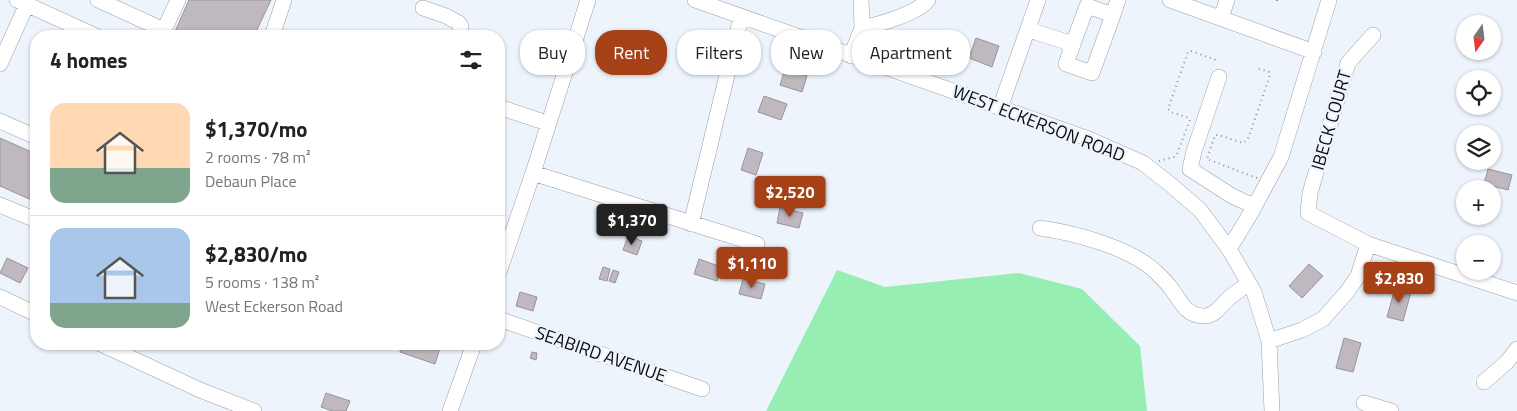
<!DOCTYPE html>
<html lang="en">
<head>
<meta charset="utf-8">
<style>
	:root { --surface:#fff; --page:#f2f2f2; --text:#222; --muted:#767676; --line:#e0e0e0; --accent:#a64117 }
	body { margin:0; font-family:"Titillium Web",sans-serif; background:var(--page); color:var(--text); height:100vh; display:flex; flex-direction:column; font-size:19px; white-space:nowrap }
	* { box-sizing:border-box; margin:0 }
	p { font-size:16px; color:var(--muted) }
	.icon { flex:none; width:28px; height:28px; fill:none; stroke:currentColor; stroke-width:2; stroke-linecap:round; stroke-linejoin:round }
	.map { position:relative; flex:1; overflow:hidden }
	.panel { position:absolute; left:30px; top:30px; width:475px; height:320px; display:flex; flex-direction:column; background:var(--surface); border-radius:20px; box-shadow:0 1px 4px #0004 }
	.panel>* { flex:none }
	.top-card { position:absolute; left:520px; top:30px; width:475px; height:45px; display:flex; gap:10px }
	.needle { width:32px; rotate:194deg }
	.fabs { position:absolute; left:1456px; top:15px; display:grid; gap:10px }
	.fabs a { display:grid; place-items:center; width:45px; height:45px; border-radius:50%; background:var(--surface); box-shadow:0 1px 4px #0004; font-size:25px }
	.price { position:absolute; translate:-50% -42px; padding:0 11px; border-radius:5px; background:var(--accent); color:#fff; font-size:16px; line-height:32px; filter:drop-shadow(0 1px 2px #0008) }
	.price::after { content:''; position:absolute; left:50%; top:30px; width:15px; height:11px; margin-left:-8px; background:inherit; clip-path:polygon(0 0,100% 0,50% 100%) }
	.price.selected { background:#222; color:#fff }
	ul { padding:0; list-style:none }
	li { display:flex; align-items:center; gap:15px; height:125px; padding:0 20px }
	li+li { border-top:1px solid var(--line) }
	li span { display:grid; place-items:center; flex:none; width:140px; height:100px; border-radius:15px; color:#555 }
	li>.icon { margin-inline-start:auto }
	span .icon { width:60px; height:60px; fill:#fffc; stroke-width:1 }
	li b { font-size:21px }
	h2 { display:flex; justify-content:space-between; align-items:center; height:60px; padding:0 20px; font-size:21px }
	.chip { padding:0 18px; border-radius:20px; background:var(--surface); box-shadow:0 1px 4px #0004; font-size:18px; line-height:45px }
	.chip.selected { background:var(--accent); color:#fff }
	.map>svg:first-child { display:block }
	.green { fill:#96eeb3 }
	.building { fill:#bfb8be; stroke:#9a9399 }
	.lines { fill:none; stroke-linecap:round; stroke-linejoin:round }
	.minor-casing { stroke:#9ba0a8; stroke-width:16 }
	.path { stroke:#8d9298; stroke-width:2; stroke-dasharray:1 4; stroke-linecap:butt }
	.minor { stroke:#fff; stroke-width:15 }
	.labels { text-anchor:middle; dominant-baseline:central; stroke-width:5; stroke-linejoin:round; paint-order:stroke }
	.street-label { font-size:18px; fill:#0a0c0f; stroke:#eef4fc }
</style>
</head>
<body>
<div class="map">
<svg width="1517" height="411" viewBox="0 0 1517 411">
	<rect width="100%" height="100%" fill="#eef4fc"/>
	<!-- green -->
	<path class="green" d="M837 270 885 287 1019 273 1082 289 1140 346 1147 411H766Z"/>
	<!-- building -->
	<path class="building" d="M189 0H271L254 36H173Z
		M976 38 999 46 992 67 969 58Z
		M785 69 807 76 802 92 780 85Z
		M764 96 787 104 781 120 758 112Z
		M0 138 36 154V202L0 186Z
		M748 148 763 153 756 175 741 170Z
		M1488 169 1512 175 1508 190 1484 184Z
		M780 208 803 213 799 228 777 223Z
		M628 236 642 241 637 255 623 250Z
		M7 258 28 268 20 283 0 273Z
		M699 259 721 267 717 281 694 274Z
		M1309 264 1323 276 1302 298 1289 286Z
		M603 267 610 269 607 281 599 279Z
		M613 270 619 272 615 283 609 281Z
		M743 279 765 284 761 299 739 294Z
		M1395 288 1411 292 1403 321 1387 317Z
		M520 292 537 297 533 311 516 306Z
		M1344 338 1361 343 1353 372 1336 368Z
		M402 344H426L440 348 435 364 400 352Z
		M532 352 537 353 536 360 530 358Z
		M326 393 350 401 346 411H332L321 407Z"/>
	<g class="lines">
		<defs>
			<path id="minor" d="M17 0 96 36
				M98 0 164 30 178 0
				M695 0 1089 139 1143 163 1171 185 1200 210 1229 249 1254 292 1269 341 1272 411
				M861 0 862 28
				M1170 0 1314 52
				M423 8 446 16 459 23 461 27 459 36
				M1221 18 1227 0
				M1029 30 1073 44 1087 6 1113 15 1118 0
				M1373 35 1348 63 1310 193 1308 213 1368 244 1517 293
				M272 36 284 0
				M1073 44 1066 64 1092 73 1113 15
				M851 56 862 28C880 24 916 14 928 0
				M0 64 27 4
				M1219 77 1194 151 1190 169 1232 196 1254 206
				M499 107 547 123
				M1000 108 1038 0
				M0 121 36 137
				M533 173 757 244
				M0 205 36 220
				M691 224 741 17
				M1040 228C1075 233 1132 248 1157 273 1161 277 1166 282 1170 287 1180 299 1184 315 1203 316 1215 317 1222 304 1230 297 1236 292 1243 288 1249 283
				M1229 249 1252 211 1281 157 1329 0
				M499 272 533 173 588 0
				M0 297 36 314
				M499 319 702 389
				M1269 341 1302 330 1323 319 1347 292 1358 276 1368 244
				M101 344 200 390 254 411
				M1484 382 1507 362 1517 349
				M1364 403 1391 411
				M450 411 474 344"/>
		</defs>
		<!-- minor casing -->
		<use href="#minor" class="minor-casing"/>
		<!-- path -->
		<path class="path" d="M1277 1V0
			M1190 121 1189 118 1171 112 1168 109 1188 52 1191 51 1216 60
			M1159 161 1174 157 1177 154 1188 125
			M1257 178 1207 159 1215 135H1219L1243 143 1248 139 1270 75 1269 72 1257 68"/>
		<!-- minor -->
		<use href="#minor" class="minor"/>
	</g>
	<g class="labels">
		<!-- street labels -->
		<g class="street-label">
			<text transform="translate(1331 120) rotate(-74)">IBECK COURT</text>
			<text transform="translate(1039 123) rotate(21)">WEST ECKERSON ROAD</text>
			<text transform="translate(601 354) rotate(19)">SEABIRD AVENUE</text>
		</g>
	</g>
</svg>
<div class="fabs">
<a><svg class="needle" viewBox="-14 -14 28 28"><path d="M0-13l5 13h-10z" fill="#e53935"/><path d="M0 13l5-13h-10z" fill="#767676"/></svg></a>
<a><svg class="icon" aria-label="locate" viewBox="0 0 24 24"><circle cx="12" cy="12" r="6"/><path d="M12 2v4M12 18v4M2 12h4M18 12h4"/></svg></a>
<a><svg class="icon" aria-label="layers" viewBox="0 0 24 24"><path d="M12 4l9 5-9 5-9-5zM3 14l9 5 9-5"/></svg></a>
<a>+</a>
<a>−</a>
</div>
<b class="price" style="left:790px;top:218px">$2,520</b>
<b class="price selected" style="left:632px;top:246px">$1,370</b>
<b class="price" style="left:752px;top:289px">$1,110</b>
<b class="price" style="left:1399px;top:304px">$2,830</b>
<div class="top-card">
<a class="chip">Buy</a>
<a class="chip selected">Rent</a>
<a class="chip">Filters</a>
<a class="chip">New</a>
<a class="chip">Apartment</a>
</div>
<section class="panel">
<h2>4 homes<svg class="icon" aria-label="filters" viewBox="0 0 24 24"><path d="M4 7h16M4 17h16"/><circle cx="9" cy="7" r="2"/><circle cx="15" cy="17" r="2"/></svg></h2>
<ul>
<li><span style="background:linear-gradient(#ffd9b3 65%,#7fa58c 0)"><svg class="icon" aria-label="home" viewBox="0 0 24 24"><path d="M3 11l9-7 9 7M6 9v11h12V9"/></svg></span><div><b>$1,370/mo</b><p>2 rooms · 78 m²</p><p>Debaun Place</p></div></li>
<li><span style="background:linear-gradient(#a9c7e8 75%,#7fa58c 0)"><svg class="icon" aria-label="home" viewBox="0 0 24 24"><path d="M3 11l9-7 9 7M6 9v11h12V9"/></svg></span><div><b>$2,830/mo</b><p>5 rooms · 138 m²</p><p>West Eckerson Road</p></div></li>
</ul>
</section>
</div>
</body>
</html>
